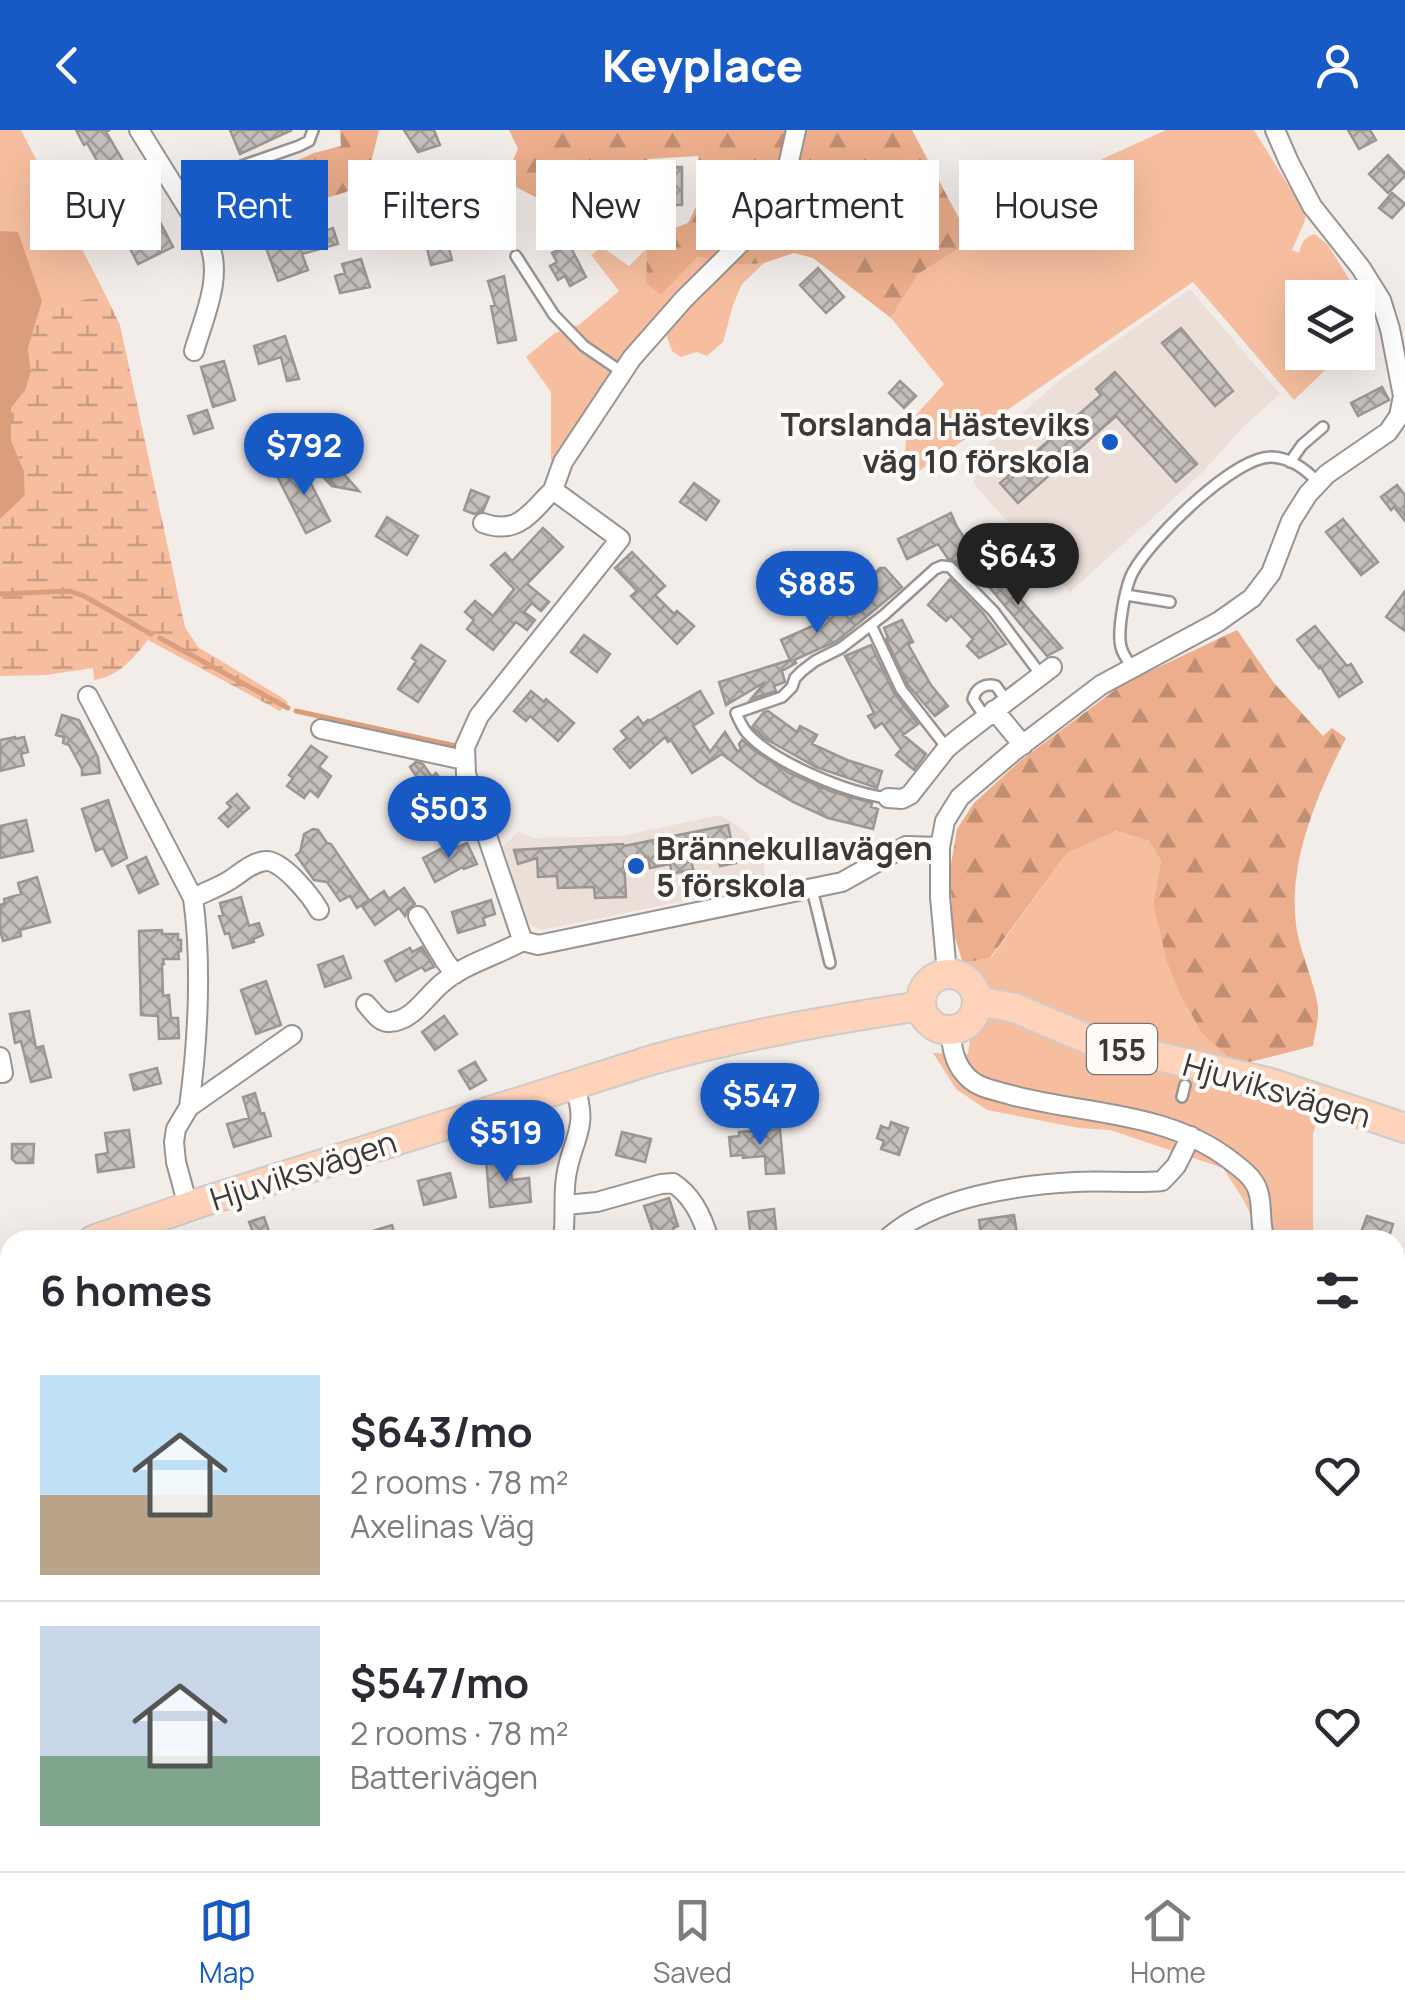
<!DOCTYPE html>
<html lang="en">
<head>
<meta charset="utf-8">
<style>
	:root { --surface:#fff; --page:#f2f2f3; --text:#2b2b33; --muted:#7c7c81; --line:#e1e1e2; --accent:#175ac6 }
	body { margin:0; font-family:Manrope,sans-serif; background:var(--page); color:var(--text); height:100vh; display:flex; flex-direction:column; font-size:38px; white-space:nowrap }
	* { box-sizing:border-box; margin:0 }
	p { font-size:32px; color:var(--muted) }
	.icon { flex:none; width:55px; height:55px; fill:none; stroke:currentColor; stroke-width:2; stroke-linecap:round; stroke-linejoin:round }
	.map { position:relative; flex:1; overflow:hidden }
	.drawer { position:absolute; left:0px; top:1100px; width:1405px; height:642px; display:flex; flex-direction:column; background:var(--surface); border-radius:30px 30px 0 0; box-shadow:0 10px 40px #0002 }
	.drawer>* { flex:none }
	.banner { position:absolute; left:30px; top:30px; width:1345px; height:90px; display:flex; gap:20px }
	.buttons { position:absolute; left:1285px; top:150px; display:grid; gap:20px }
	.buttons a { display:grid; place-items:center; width:90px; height:90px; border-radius:0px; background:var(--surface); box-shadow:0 10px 40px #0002; font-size:50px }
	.price { position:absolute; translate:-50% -85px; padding:0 22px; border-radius:35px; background:var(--accent); color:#fff; font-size:32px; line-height:65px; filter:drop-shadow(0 2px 5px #0008) }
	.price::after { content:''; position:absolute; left:50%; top:60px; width:30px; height:22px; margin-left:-15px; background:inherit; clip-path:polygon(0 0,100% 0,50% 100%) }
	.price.on { background:#222; color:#fff }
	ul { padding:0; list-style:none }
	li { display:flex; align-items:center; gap:30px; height:250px; padding:0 40px }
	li+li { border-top:2px solid var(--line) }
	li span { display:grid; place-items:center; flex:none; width:280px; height:200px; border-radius:0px; color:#555 }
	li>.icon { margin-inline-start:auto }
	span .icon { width:120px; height:120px; fill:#fffc; stroke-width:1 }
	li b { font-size:42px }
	h2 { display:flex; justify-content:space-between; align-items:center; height:120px; padding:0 40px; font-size:42px }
	.chip { padding:0 35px; border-radius:0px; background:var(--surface); box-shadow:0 10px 40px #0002; font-size:35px; line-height:90px }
	.chip.on { background:var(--accent); color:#fff }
	header { display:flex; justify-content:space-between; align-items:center; height:130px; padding:0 40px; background:var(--accent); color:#fff; font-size:45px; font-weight:800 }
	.tabs { display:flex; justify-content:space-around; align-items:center; height:140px; border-top:2px solid var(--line); background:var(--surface); font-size:28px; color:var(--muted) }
	.tabs a { display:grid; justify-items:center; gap:5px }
	.tabs .on { color:var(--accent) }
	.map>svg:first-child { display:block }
	.built { fill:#ecdfd8 }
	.green { fill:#f6be9f }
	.forest { fill:url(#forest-firs) }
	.wetland { fill:url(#wetland-marsh) }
	.water { fill:#db9e7c }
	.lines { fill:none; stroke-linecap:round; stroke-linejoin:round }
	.stream { stroke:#db9e7c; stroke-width:5 }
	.building { fill:url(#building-cross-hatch); stroke:#9c9693; stroke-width:2.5 }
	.service-casing { stroke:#999491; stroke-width:14 }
	.minor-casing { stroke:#999491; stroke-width:22 }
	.primary-casing { stroke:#cccccb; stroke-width:32 }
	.service { stroke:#fff; stroke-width:9 }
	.minor { stroke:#fff; stroke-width:18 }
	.primary { stroke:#fed3ba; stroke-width:28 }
	.poi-dot { fill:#175ac6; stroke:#fefbf9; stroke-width:4 }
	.labels { text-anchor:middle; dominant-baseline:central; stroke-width:8; stroke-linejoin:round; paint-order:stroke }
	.shield { fill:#fefbf9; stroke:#767372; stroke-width:2.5 }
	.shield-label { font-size:30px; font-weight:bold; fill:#3b3938 }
	.poi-label { font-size:32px; font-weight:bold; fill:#3b3938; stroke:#fefbf9; text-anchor:end }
	.street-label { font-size:32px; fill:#3b3938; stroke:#fefbf9 }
</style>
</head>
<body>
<header><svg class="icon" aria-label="back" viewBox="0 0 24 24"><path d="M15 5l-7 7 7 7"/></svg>Keyplace<svg class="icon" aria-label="person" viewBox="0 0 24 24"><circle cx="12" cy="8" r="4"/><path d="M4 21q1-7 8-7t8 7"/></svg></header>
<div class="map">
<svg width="1405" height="1741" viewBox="0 0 1405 1741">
	<defs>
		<pattern id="forest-firs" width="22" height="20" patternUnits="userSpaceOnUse" patternTransform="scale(2.5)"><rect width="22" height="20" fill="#ecae8c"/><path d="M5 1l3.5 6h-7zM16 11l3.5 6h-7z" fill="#c08f73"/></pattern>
		<pattern id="wetland-marsh" width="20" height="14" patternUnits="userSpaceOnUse" patternTransform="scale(2.5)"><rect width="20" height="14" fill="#f6be9f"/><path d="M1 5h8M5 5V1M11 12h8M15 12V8" fill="none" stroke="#c89b83"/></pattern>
		<pattern id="building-cross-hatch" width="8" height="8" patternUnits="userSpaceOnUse" patternTransform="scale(2.5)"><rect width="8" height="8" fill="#c6c0bd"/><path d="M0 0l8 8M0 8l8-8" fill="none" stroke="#a29d9b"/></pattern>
	</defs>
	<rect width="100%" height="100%" fill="#f3edea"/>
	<!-- built -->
	<path class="built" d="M1190 159 1280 264 1243 297 1202 343 1070 462 974 354 973 327 1056 253Z
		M720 685 742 699 760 718 767 754 542 800 532 796 526 787 502 717 518 702 535 708 622 706Z"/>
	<!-- green -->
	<path class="green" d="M0 0H21L105 164 65 175 36 192 41 171 18 103 0 101Z
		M1166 0H1254L1306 84 1304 93 1292 120 1299 123C1302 112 1304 107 1315 104L1328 115 1375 191 1358 208V168H1302V222L1343 223 1294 270 1193 152 903 352 907 295 944 254 891 188 918 144 971 111 1001 104 1045 55Z
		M602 117 629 136 647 118 646 152 697 127 740 135 764 133 742 154 733 175 723 212 707 226 697 222 681 227 672 221 660 186 551 331V262L526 227 555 203 579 195 619 161 591 125Z
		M1116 701 1149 711 1161 731 1153 773 1238 935 1327 961 1313 1004V1110H1263L1243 1069 1223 1038 1110 1000 1079 998 987 980 956 959 933 923 968 924 970 909 984 895 979 852 963 833 991 828 1066 724Z
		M0 1505 10 1529V1634L0 1646Z"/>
	<!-- forest -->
	<path class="forest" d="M340 0H379L368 45 346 62 287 80 274 40 314 23 341 16Z
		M509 0H912L971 111 918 144 891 188 813 128 794 123 764 133 740 135 697 127 661 165 646 153 647 118 661 103 688 93 701 67 698 26 648 29 650 64 576 65 547 73 504 51 518 19Z
		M1237 500 1274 553 1323 606 1332 598 1346 608C1317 665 1286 735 1297 801 1302 827 1314 851 1318 877 1319 889 1315 903 1313 916L1238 935 1202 903 1180 864 1167 832 1153 773 1161 731 1149 711 1116 701 1066 724 990 828 963 833 953 801 950 740 957 699 974 673 1020 631 1123 554Z
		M391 1733V1732L1215 1733 1213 1741H391Z"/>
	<!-- wetland -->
	<path class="wetland" d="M105 164 120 195 185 497 198 517 284 569 288 573 280 581 148 510C132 529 120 546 94 550L93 538 46 545 0 546V389L25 364 24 341 11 310V278L25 261 31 242 28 219 36 192 65 175Z"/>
	<!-- water -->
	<path class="water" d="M0 101 18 102 42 171 28 219 31 242 25 261 11 278V310L24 341 25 365 0 389Z"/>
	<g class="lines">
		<!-- stream -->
		<path class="stream" d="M0 464 69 461 84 466 151 504
			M160 508 288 578
			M296 581 456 616
			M777 1732 787 1741"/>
	</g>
	<!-- building -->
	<path class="building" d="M76 0H110L106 2 135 51 115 62 87 13 84 15Z
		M230 0H292L240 24Z
		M404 0H434L440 15 418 22Z
		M1348 0H1370L1376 10 1359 19Z
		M1388 25 1405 43V46L1388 63 1369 44Z
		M661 37H682V75H661Z
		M254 54 263 72 238 83 230 64Z
		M476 55 487 74 490 60 503 79 482 93 479 84 459 91 450 76V71Z
		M1392 63 1405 74 1392 88 1379 78Z
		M421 64 424 76 390 84 392 98 364 102 360 76Z
		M157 86 173 117 138 134 122 103Z
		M333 98 338 114 302 124 308 140 278 151 264 112 295 102 297 110Z
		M435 99 438 109 446 107 452 130 431 135 423 102Z
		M569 114 586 147 570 156 565 146 558 150 550 136 557 132 552 123Z
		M361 129 370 157 340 163 335 146 345 143 342 134Z
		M818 138 844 167 826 183 800 155Z
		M504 146 516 210 498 213 491 176 495 175 488 151Z
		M1181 198 1233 261 1215 276 1162 213Z
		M285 206 299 249 287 251 281 227 259 234 254 216Z
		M224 231 235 270 213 277 201 237Z
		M1115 242 1197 334 1176 352 1116 286 1018 373 1000 353 1101 265 1096 259Z
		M900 251 916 266 904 278 889 263Z
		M1382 257 1389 270 1358 286 1351 273Z
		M207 280 213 298 194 304 188 286Z
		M334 333 359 361 332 356 321 345Z
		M301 334 330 391 306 403 277 346Z
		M694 353 719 371 706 390 680 372Z
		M1397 355 1405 365V391L1394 377 1391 380 1381 367Z
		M471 360 489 367 483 381 474 384 464 380Z
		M951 383 957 397 980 431 966 442 955 431 948 429 938 414 907 429 898 409Z
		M387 387 418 406 407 425 376 406Z
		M1343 389 1378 432 1361 445 1326 402Z
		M543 398 563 417 527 454 549 472 541 481 532 473 524 482 535 490 527 500 516 492 493 520 467 499 474 490 465 482 475 471 493 486 514 459 491 435 505 423 512 431Z
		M632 422 665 456 655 465 674 484 677 481 694 496 677 514 631 466 637 461 615 438Z
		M985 429 1000 443 999 444 1062 518 1047 526 975 440Z
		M880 438H885L902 457 837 511 794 530 796 533 782 541 785 552 774 556 776 561 751 569 765 552 726 575 719 552 790 530 781 510 815 495 814 492 834 481Z
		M950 449 982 482 1006 514 979 528 967 516 973 509 951 486 946 491 928 475Z
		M1405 461V501L1386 487Z
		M902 490 913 512 908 514 931 555 948 576 935 586 908 555 886 509 888 508 884 498Z
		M1315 496 1347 536 1351 534 1362 552 1339 567 1320 536 1319 538 1297 510Z
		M584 505 610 524 597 542 571 522Z
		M421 515 445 531 418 572 398 559 416 531 412 528Z
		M871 515 894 563 918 594 903 605 926 624 914 640 896 625 901 619 882 593 875 598 868 586 874 583 845 526Z
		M531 561 544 572 546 569 574 593 558 611 530 586 526 591 514 581Z
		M700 561 713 583 693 596 710 622 725 602 737 621 741 620 739 614 742 610 755 621 789 643 830 661 872 673 871 677 878 679 873 699 828 688 793 672 759 652 722 624 692 643 671 610 668 612 665 607 630 638 614 619 627 608 621 601 638 587 643 594 648 590 649 591Z
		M768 581 797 602 800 596 817 605 812 614 847 630 882 641 877 658 816 637 764 608 752 597 764 582Z
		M62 585 79 590 98 627 100 643 82 645V639L69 615 63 613 64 607 56 605Z
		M15 607V609L24 607 28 622 21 624 24 635 0 641V610Z
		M311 616 327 627 319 637 331 646 318 667 310 660 304 668 287 656 293 648 289 645Z
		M416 632 423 634 432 647 436 643 441 650 445 647 461 668 464 676 448 688 431 666 425 670 415 657 421 653 410 637Z
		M237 664 249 678 228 697 219 688 231 677 227 673Z
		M108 670 127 728 112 736 103 718 96 721 82 679Z
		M26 690 33 721 0 728V696Z
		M728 695 736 733 720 736 718 724 691 729 693 739 672 744 670 734 650 738 648 727 624 731 626 767 595 768 594 757 558 758 557 746 538 747 537 728 518 734 514 720 623 714 624 716Z
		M313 699 318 700 327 713 331 714 369 770 357 778 350 766 340 771 327 752 314 750 296 725 300 722 304 704Z
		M467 713 477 734 464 739 463 737 435 752 423 728 448 715 451 720Z
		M146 727 158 754 139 763 127 736Z
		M37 747 50 792 20 800 21 806 3 811 0 800V775L5 773 4 769 21 764 18 753Z
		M404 758 415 774 408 779 405 786 399 778 375 795 362 776 384 761 389 769Z
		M241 767 249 796 259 793 263 805 253 809 254 812 233 818 229 803 225 804 219 786 223 785 220 773Z
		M491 770 495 784 483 788 485 795 458 803 452 782Z
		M162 800V804H178V810H181V821L178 822 179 829H163L164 834H162L163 866 169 865 171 888H178L179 908 159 909 158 886 141 885 139 803V801Z
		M422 817 434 837 425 841 422 837 396 851 385 831 410 818 412 822Z
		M343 826 351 848 325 857 318 835Z
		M266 851 281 895 256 904 241 860Z
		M29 881 36 918 43 916 51 947 31 952 21 911 15 913 10 884Z
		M444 886 457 904 435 920 422 902Z
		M475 932 486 950 470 959 459 941Z
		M157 938 161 953 134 960 130 945Z
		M255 963 261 984 264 983 271 1006 234 1017 227 994 249 988 243 967Z
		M891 992 908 998 899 1025 881 1019 884 1011 877 1008 881 996 889 999Z
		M780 999 784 1043 766 1044 765 1026 743 1028V1025L731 1026 729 1007 739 1006V1002Z
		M129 1000 134 1037 98 1042 96 1025 108 1023 105 1003Z
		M538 1002 540 1023 513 1026 510 1005Z
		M622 1002 651 1009 645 1032 616 1025Z
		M12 1014H34L33 1033H16L12 1029Z
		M510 1028 512 1050 529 1048 531 1072 490 1077 486 1030Z
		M450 1043 456 1067 424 1075 418 1051Z
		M669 1068 678 1096 673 1098 677 1110H656L644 1076Z
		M774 1079 777 1109 751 1110 748 1082Z
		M1014 1085 1018 1110H982L979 1090Z
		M1367 1086 1393 1094 1388 1110H1371L1372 1106 1361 1102Z
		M264 1087 272 1110H256L249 1092Z
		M392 1095 396 1110H354V1107Z"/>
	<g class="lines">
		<defs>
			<path id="service" d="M176 59 299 16 309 11 313 0
				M516 126 554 185 584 216 622 242
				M1290 332 1302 315 1323 297
				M1126 465 1170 472
				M871 495 901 559 947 618
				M1132 537C1128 531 1123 525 1121 517 1117 502 1125 456 1133 442 1150 410 1234 326 1272 327 1291 328 1305 339 1318 352
				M985 587 973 569C976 558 985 553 996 556L1006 570
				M888 668C848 663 774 633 747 603 742 597 739 590 736 583L782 567 792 557 795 548 802 541 815 531 841 518 884 485 935 439 942 436 950 437 994 482 1041 545
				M812 759 830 833
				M1182 967 1185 955"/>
			<path id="minor" d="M139 0 208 111C224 145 204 187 194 221
				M796 0 781 67 770 84 684 169 632 228 563 332 553 360 620 409 479 586 465 617 466 644 521 806 523 811 538 815 842 752 906 716 940 717
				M483 393C518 406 531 382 553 360
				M88 566 193 768
				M994 580 1023 615
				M321 599 464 630
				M888 668 902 669 910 665 947 618 959 608 1052 537
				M418 786 445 831 455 844
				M947 843 940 767V717L945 691 960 667 1014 621 1101 555 1218 492 1252 468 1271 443 1291 391 1308 364 1327 344 1388 302 1399 286 1403 266 1390 199 1381 170 1361 138 1312 76 1289 32 1275 0
				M366 874C373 881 379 893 390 892 412 891 425 868 440 855 463 834 496 826 523 811
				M950 900C952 915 953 930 964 943 975 958 994 960 1011 965 1086 985 1166 981 1230 1030 1238 1036 1248 1043 1253 1051 1265 1067 1258 1092 1265 1110
				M0 927 3 943H0
				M189 977C198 912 202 832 193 768 205 762 219 757 230 750 241 743 252 732 266 731 282 730 311 766 319 780
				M566 1075 597 1072 661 1054 673 1053C693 1066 703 1088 709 1110
				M188 1076 176 1032 174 1012 176 999 189 977 292 905
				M889 1107C934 1067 1017 1055 1075 1052 1104 1050 1134 1054 1162 1051L1176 1036 1191 1006
				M563 1110C566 1089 563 1068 566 1047 572 1007 590 999 574 955
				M1395 1178 1405 1182
				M0 1181 10 1175
				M1395 1282 1405 1301
				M1395 1619 1405 1621
				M0 1723 10 1719
				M231 1732 233 1741
				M1398 1741 1400 1733 1405 1730"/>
			<path id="primary" d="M921 872a28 28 0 1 1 56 0a28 28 0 1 1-56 0Z
				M977 871 1015 878 1090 910 1271 953 1405 998
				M93 1110 202 1072 655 929C743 905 832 889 921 876
				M0 1146 10 1142"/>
		</defs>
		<!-- service casing -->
		<use href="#service" class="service-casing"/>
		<!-- minor casing -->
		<use href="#minor" class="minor-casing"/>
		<!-- primary casing -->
		<use href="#primary" class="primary-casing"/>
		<!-- service -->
		<use href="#service" class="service"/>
		<!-- minor -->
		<use href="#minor" class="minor"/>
		<!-- primary -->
		<use href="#primary" class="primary"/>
	</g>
	<!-- markers -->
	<g class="poi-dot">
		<circle cx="1110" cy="312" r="10"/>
		<circle cx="636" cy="736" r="10"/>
	</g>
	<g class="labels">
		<!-- shield labels -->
		<rect class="shield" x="1087" y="894" width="70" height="50" rx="8"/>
		<g class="shield-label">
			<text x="1122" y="919">155</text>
		</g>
		<!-- poi labels -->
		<g class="poi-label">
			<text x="1090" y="294">Torslanda Hästeviks<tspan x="1090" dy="37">väg 10 förskola</tspan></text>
			<text x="656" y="718" text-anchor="start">Brännekullavägen<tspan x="656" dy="37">5 förskola</tspan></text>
		</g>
		<!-- street labels -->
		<g class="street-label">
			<text transform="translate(1277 960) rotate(16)">Hjuviksvägen</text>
			<text transform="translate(303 1040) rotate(-18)">Hjuviksvägen</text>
		</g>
	</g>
</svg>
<div class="buttons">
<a><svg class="icon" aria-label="layers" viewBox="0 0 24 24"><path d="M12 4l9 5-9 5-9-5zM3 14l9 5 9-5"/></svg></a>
</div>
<b class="price" style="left:304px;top:368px">$792</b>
<b class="price on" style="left:1018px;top:478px">$643</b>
<b class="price" style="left:817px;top:506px">$885</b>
<b class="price" style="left:449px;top:731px">$503</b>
<b class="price" style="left:760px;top:1018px">$547</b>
<b class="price" style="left:506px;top:1055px">$519</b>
<div class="banner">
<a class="chip">Buy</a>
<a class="chip on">Rent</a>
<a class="chip">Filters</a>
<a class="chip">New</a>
<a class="chip">Apartment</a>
<a class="chip">House</a>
</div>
<section class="drawer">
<h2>6 homes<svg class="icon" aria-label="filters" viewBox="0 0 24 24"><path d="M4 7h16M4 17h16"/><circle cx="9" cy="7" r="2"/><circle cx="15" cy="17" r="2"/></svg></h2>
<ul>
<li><span style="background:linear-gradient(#bfe0f5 60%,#b9a48a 0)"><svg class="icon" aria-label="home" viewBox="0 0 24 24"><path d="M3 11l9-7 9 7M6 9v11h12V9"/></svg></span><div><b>$643/mo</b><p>2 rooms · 78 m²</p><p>Axelinas Väg</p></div><svg class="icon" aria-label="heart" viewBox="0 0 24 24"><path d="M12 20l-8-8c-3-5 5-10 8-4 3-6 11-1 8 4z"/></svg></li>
<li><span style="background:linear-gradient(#c9d6e8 65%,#7fa58c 0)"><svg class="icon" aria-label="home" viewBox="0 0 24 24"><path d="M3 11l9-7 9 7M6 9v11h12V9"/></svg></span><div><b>$547/mo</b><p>2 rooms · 78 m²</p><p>Batterivägen</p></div><svg class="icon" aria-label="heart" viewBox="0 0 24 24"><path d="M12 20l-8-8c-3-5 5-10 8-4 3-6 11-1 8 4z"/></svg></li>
</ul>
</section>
</div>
<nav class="tabs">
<a class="on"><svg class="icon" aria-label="map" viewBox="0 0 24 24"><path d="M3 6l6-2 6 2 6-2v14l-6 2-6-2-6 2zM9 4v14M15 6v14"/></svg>Map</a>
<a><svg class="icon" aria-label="saved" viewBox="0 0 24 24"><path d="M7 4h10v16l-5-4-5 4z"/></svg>Saved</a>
<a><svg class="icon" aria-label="home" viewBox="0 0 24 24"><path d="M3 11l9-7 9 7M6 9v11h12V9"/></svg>Home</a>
</nav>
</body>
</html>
